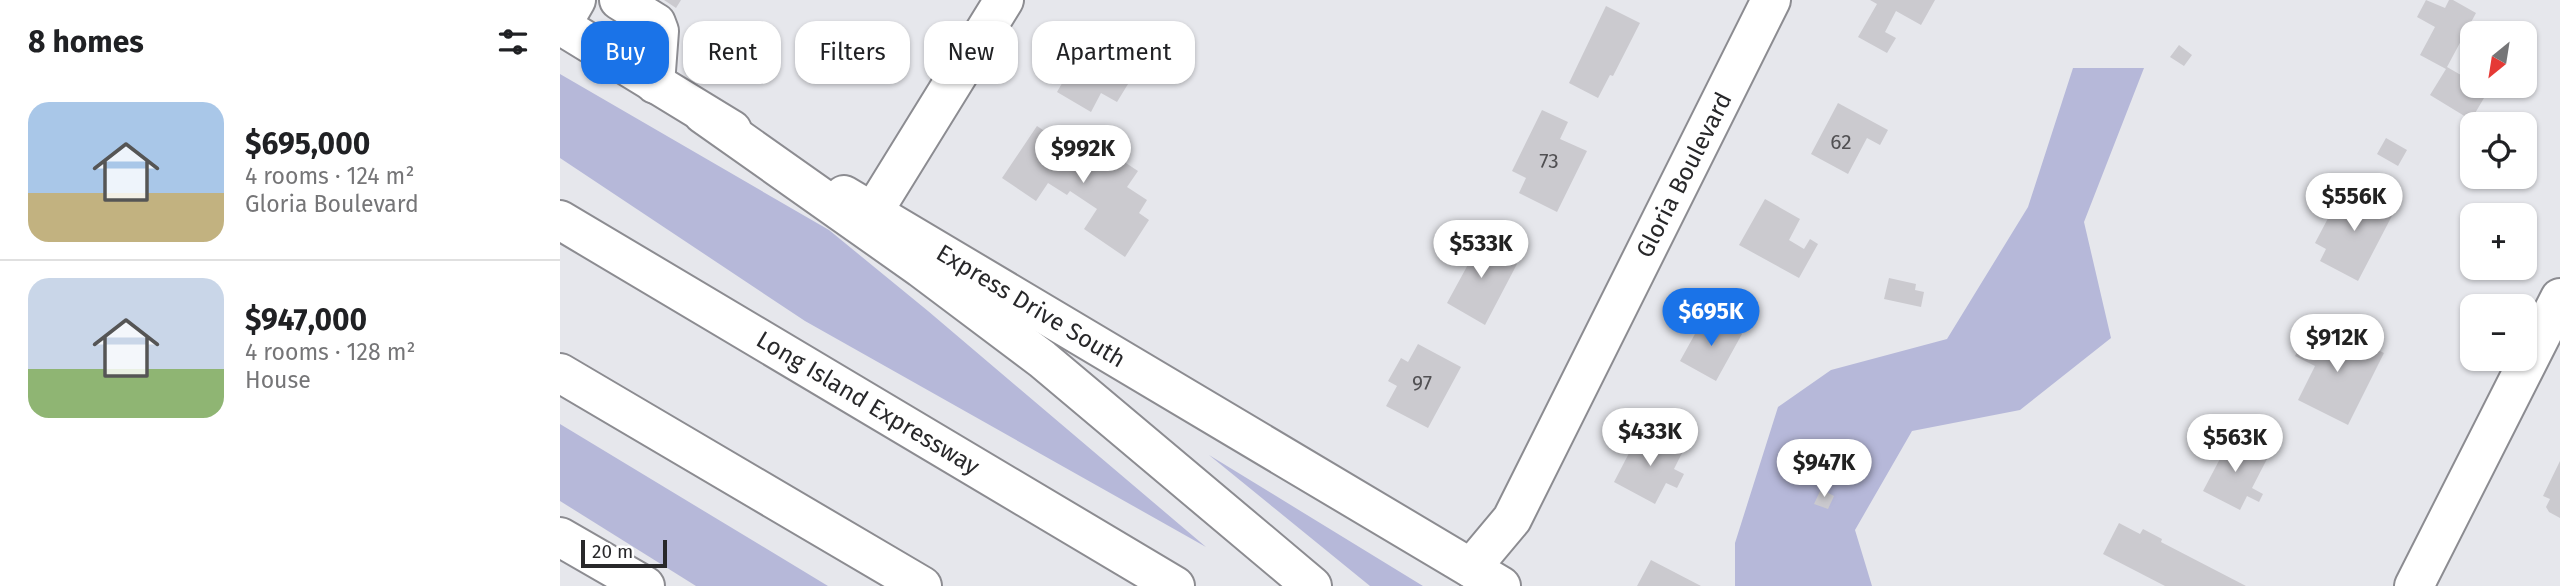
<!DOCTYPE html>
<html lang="en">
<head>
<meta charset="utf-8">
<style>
	:root { --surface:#fff; --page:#f6f6f6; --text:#202124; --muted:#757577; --line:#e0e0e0; --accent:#1a73e8 }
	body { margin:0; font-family:"Fira Sans",sans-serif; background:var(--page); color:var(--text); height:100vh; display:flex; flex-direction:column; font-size:26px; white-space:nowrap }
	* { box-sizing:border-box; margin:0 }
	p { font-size:23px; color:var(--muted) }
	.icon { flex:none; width:38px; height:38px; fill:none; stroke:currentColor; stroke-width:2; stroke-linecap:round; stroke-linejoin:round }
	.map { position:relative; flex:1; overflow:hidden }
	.details { display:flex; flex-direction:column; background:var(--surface); width:560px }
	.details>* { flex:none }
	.banner { position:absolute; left:21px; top:21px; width:665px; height:63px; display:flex; gap:14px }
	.needle { width:46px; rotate:210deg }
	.fabs { position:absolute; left:1900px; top:21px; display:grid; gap:14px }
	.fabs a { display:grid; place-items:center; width:77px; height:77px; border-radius:14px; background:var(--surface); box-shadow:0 2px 5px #0004; font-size:35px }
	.scale { position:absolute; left:21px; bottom:18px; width:86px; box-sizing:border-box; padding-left:7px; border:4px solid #28282a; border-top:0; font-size:19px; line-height:24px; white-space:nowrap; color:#28282a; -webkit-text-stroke:5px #fff; paint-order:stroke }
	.price { position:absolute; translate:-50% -60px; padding:0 16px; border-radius:24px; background:#fff; color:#222; font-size:23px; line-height:46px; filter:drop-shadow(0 2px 4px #0008) }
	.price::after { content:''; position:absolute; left:50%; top:42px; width:21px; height:16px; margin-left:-10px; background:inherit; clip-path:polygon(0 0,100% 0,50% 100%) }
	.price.selected { background:var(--accent); color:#fff }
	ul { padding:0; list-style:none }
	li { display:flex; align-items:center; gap:21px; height:175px; padding:0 28px }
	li+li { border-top:2px solid var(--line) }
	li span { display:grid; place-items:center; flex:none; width:196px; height:140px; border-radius:21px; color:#555 }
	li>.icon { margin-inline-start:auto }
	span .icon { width:84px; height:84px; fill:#fffc; stroke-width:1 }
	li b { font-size:30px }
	h2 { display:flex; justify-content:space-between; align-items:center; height:84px; padding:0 28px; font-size:30px }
	.chip { padding:0 24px; border-radius:21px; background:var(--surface); box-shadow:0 2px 5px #0004; font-size:24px; line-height:63px }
	.chip.selected { background:var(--accent); color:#fff }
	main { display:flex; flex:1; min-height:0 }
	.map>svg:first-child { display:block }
	.green { fill:#b6b8d9 }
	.building { fill:#cbcacf }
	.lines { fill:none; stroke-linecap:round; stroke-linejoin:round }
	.minor-casing { stroke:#8c8c91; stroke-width:42 }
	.major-casing { stroke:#8c8c91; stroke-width:42 }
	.highway-casing { stroke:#8c8c91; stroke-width:42 }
	.minor { stroke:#fff; stroke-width:38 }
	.major { stroke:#fff; stroke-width:38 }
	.highway { stroke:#fff; stroke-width:38 }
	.labels { text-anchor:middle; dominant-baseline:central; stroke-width:7; stroke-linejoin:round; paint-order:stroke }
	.number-label { font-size:21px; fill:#515053 }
	.street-label { font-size:24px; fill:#28282a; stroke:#fff }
</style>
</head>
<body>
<main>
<section class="details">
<h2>8 homes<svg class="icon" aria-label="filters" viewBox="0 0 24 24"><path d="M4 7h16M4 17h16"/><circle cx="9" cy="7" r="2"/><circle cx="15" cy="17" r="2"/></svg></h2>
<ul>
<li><span style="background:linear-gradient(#a9c7e8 65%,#c2b280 0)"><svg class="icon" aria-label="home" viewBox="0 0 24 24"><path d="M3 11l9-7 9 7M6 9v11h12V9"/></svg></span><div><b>$695,000</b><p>4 rooms · 124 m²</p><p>Gloria Boulevard</p></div></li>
<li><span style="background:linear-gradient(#c9d6e8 65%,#8fb573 0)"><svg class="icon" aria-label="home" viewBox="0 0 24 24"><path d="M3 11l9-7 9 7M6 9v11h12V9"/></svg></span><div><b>$947,000</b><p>4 rooms · 128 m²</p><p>House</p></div></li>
</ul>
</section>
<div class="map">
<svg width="2000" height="586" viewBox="0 0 2000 586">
	<rect width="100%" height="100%" fill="#e6e7ec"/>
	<!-- green -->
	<path class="green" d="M1513 68H1584L1524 222 1551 338 1460 410 1352 431 1295 530 1312 586H1175V543L1218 407 1271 370 1387 339 1468 207Z
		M0 74 269 230 368 311 646 547 245 321 0 158Z
		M0 424 268 586H136L0 501Z
		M649 455 863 586H810Z"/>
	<!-- building -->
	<path class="building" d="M104 0H121L116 8Z
		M1310 0H1375L1361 25 1336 11 1325 32 1336 38 1327 53 1298 37 1317 4Z
		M1866 0 1885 8 1889 0H1893L1916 13 1887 67 1913 82 1911 90 1924 98 1911 120 1870 95 1886 69 1860 55 1875 27 1857 17Z
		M1046 6 1080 23 1053 76 1050 75 1038 98 1009 83Z
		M548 23 578 41 565 64 576 71 557 102 541 93 531 112 497 92 527 40 535 45Z
		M1619 45 1632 55 1624 66 1610 57Z
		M1278 103 1328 130 1320 145 1307 138 1288 174 1251 154Z
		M982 110 1008 122 1000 139 1027 151 997 212 959 193 966 178 952 171Z
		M477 126 498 140 502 134 536 157 543 148 578 171 567 187 587 200 579 213 589 220 565 257 524 229 537 209 510 191 507 195 488 183 476 201 442 178Z
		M1826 138 1847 150 1838 166 1817 154Z
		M1793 188 1835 210 1798 281 1760 261 1766 249 1755 243 1775 205 1782 209Z
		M1205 199 1240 219 1229 240 1244 249 1250 239 1258 244 1239 278 1179 245Z
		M910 233 935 247 933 250 957 264 925 325 887 303 911 259 900 252Z
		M1329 278 1356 284 1355 290 1364 292 1361 307 1324 299Z
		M1146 314 1182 334 1156 381 1120 361Z
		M1750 327 1793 348 1797 340 1824 353 1788 425 1738 400 1755 366 1735 356Z
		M858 344 901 367 868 428 826 406 837 386 828 381 841 358 848 362Z
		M1080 432 1122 453 1114 469 1124 474 1117 488 1106 483 1095 504 1054 482Z
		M1664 436 1707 459 1692 488 1703 494 1699 502 1687 496 1680 510 1643 491 1663 453 1657 450Z
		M2000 461V518L1989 512 1986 507 1990 499 1983 496Z
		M1261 489 1274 496 1268 509 1254 504Z
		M1559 523 1580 534 1583 529 1602 539 1601 542 1686 586H1605L1543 554Z
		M1091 560 1141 586H1077Z"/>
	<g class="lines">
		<defs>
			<path id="minor" d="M59 0 96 23 99 31 95 84
				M1 26 16 0
				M313 212 444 0
				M911 568 952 519 1211 0
				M1854 586 2000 298"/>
			<path id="major" d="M0 25 172 130
				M284 195 941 586
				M0 537 85 586"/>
			<path id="highway" d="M143 114 361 268 482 359 752 586
				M0 220 615 586
				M0 373 362 586"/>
		</defs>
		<!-- minor casing -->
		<use href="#minor" class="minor-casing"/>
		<!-- major casing -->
		<use href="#major" class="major-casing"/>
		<!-- highway casing -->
		<use href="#highway" class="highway-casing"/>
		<!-- minor -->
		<use href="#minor" class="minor"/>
		<!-- major -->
		<use href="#major" class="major"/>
		<!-- highway -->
		<use href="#highway" class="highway"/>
	</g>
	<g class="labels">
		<!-- number labels -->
		<g class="number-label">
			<text x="1281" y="142">62</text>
			<text x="989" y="161">73</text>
			<text x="862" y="383">97</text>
		</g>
		<!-- street labels -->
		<g class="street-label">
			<text transform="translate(1124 175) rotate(-63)">Gloria Boulevard</text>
			<text transform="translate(471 306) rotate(31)">Express Drive South</text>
			<text transform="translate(308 403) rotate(31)">Long Island Expressway</text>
		</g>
	</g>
</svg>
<div class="fabs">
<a><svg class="needle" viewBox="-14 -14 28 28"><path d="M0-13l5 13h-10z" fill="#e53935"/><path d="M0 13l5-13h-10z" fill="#757577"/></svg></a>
<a><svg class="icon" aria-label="locate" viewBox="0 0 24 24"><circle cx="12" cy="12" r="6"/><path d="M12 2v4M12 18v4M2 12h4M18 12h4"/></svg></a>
<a>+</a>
<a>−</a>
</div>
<div class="scale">20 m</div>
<b class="price" style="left:523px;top:185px">$992K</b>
<b class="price" style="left:1794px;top:233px">$556K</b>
<b class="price" style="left:921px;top:280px">$533K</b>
<b class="price selected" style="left:1151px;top:348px">$695K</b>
<b class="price" style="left:1777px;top:374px">$912K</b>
<b class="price" style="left:1090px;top:468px">$433K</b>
<b class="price" style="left:1675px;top:474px">$563K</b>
<b class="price" style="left:1264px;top:499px">$947K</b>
<div class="banner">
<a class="chip selected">Buy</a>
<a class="chip">Rent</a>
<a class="chip">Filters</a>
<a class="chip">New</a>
<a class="chip">Apartment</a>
</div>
</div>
</main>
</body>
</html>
